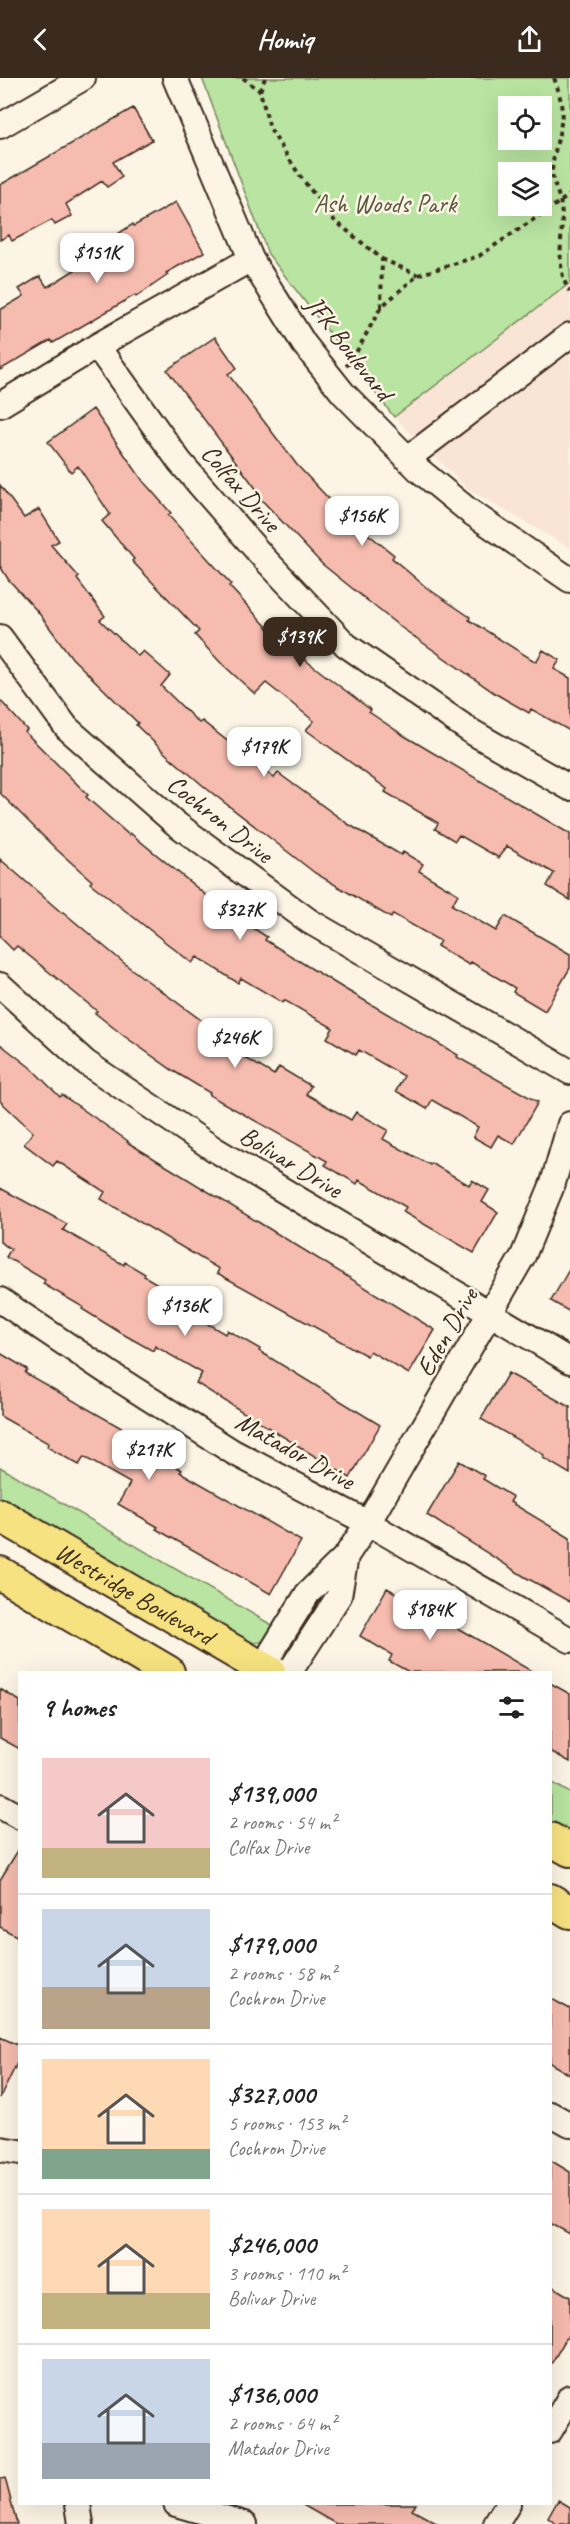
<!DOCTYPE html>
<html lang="en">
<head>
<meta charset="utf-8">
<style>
	:root { --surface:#fff; --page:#f2f2f2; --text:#222; --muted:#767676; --line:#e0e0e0; --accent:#3b2a1e }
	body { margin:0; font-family:Caveat,sans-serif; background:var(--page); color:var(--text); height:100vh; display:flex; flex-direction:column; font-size:22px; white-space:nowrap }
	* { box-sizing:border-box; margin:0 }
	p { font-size:20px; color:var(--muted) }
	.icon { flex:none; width:33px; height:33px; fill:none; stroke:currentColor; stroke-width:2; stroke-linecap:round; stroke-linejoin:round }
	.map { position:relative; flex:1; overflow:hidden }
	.sheet { position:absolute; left:18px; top:1593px; width:534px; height:834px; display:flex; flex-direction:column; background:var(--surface); border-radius:0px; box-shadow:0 6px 24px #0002 }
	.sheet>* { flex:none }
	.controls { position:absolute; left:498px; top:18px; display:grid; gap:12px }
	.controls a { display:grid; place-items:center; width:54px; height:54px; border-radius:0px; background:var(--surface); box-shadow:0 6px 24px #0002; font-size:30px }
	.price { position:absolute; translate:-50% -51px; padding:0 14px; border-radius:12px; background:#fff; color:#222; font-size:20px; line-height:39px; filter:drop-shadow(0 2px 3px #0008) }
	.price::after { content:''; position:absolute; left:50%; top:36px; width:18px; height:14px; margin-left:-9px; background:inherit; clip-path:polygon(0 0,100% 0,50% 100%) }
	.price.selected { background:var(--accent); color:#fff }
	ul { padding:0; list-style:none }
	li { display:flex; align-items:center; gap:18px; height:150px; padding:0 24px }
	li+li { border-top:2px solid var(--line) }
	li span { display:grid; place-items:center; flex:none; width:168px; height:120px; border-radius:0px; color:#555 }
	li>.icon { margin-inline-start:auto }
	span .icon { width:72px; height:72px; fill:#fffc; stroke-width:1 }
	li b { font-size:26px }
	h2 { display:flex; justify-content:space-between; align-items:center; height:72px; padding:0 24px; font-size:26px }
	header { display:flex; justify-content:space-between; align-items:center; height:78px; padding:0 24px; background:var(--accent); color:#fff; font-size:27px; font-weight:700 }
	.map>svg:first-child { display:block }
	.built { fill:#fae4d5 }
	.green { fill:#b9e4a1; stroke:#7a8760; stroke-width:1.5; fill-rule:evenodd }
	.building { fill:#f6bcaf; stroke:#3b2a1e; stroke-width:1.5 }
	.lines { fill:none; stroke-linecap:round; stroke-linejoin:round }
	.minor-casing { stroke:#3b2a1e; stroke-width:28 }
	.major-casing { stroke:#3b2a1e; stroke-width:36 }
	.path { stroke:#3b2a1e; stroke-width:4; stroke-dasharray:4.5 4.5; stroke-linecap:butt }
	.minor { stroke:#fcf5e5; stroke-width:24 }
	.major { stroke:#f7e281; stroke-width:32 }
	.labels { text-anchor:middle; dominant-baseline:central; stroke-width:5; stroke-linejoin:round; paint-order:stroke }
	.park-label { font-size:26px; fill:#5a583f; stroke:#fcf5e5 }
	.street-label { font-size:26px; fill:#3b2a1e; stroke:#fcf5e5 }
</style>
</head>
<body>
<header><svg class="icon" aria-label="back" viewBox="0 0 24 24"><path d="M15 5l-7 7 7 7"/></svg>Homiq<svg class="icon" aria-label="share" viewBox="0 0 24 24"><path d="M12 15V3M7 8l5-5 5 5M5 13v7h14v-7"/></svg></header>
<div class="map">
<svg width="570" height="2446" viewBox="0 0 570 2446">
	<rect width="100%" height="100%" fill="#fcf5e5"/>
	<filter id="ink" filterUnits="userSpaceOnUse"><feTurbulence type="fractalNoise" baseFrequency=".0167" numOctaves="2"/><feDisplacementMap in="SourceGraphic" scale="12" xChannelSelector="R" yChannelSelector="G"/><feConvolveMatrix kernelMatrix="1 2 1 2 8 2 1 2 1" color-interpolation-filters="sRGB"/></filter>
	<g filter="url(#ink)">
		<!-- built -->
		<path class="built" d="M570 205V470L468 411 394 339Z"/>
		<!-- green -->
		<path class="green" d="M202 0H570V205L394 339 268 176ZM542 28V62H508V28ZM542 94V128H508V94Z
			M0 1389 277 1550C265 1565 260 1567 241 1563L0 1420Z
			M551 1704 570 1715V1756L551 1745Z"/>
		<!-- building -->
		<path class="building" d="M133 30 152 62 113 84 122 99 107 109 102 103 66 126 72 138 55 147 52 142 12 163 9 157 0 162V107Z
			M176 124 204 174 166 195 168 197 136 219 135 217 53 265 51 262 0 292V232L24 218 19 211 40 198 47 209 57 203 105 173 101 167 133 146 134 148Z
			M215 259 237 290 228 296 297 387 361 455 363 452 394 477 392 480 427 510 470 539 469 542 536 584 543 572 560 582 554 591 570 600V653L531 631 529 635 496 616 399 548 322 486 258 418 260 416 167 292Z
			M93 331 143 403 171 435 168 437 231 506 229 508 269 551 271 548 297 574 296 575 371 632 369 634 403 657 570 756V822L547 808 554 795 507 768 499 780 459 757 455 763 435 751 438 745 385 714 387 711 306 652 314 643 266 605 255 616 220 584 195 557 199 553 132 483 134 481 102 443 110 436 78 388 71 394 48 364Z
			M0 407 24 440 39 431 59 463 51 467 79 499 77 501 105 538 100 542 138 578 143 573 170 597 161 608 199 645 202 643 274 700 278 695 348 746 401 777 403 774 423 786 419 793 458 816 452 827 496 853 505 838 570 876V890L545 933 513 914 515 910 471 884 469 887 437 868 440 863 393 836 391 840 315 795 207 711 167 677 136 647 138 645 72 580 38 534 8 501 0 488Z
			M0 622 27 652 25 654 88 717 86 719 129 757 130 755 234 840 235 838 267 859 265 862 343 910 458 977 457 979 538 1024 514 1066 498 1057 491 1069 473 1059 478 1049 432 1022 427 1031 396 1013 404 998 359 972 356 977 327 960 333 950 284 922 283 925 241 900 238 905 197 879 192 885 90 805 92 803 56 771 0 715Z
			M0 781 62 835 63 834 130 890 216 953 217 951 233 960 227 969 274 997 279 989 311 1008 306 1016 351 1042 356 1034 388 1052 383 1061 430 1087 431 1085 469 1107 472 1102 489 1112 482 1124 498 1134 474 1175 403 1134 406 1129 359 1102 357 1106 325 1087 327 1083 209 1017 210 1015 175 994 124 958 95 935 97 933 17 868 13 872 0 859Z
			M0 966 31 990 60 1019 62 1017 128 1063 127 1064 435 1252 409 1296 370 1273 367 1278 217 1195 219 1191 101 1121 105 1114 57 1083 53 1088 24 1066 33 1054 0 1023Z
			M0 1110 67 1146 63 1152 124 1187 125 1184 145 1196 144 1198 183 1221 179 1229 225 1256 227 1252 260 1271 259 1273 380 1347 350 1400 196 1305 202 1295 155 1268 153 1273 121 1255 82 1231 83 1229 43 1206 45 1202 6 1179 11 1171 0 1164Z
			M570 1190V1234L551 1223Z
			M0 1275 27 1291 25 1295 146 1364 143 1369 182 1392 180 1394 301 1463 271 1516 156 1451 158 1449 118 1426 130 1405 84 1379 79 1387 47 1369 48 1365 0 1338Z
			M508 1295 570 1329V1396L543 1380 544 1377 481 1341Z
			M459 1383 485 1398 483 1401 513 1419 510 1424 570 1460V1524L525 1499 427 1437Z
			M387 1510 480 1563 533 1594H409L389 1583 392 1577 360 1558Z
			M550 1605 570 1616V1684L550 1673Z
			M0 1611 20 1623V1671L0 1660Z
			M20 1769V1860L0 1849V1802Z
			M550 1920 570 1931V1997L550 1985Z
			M0 1959 20 1968V1979L0 2020Z
			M550 2082 570 2094V2156L550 2145Z
			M550 2207 570 2219V2254L550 2288Z
			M5 2400 17 2446H0V2401Z
			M558 2422 570 2429V2446H557L548 2440Z
			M301 2426H416L412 2432 438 2446H336Z"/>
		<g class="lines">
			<defs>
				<path id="minor" d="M175 0 251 181 304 266 343 315 419 392 469 433 570 502
					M0 48 83 0
					M97 268 180 384 262 478 346 567 472 654 570 710
					M0 327 97 268 251 181
					M407 381 570 257
					M0 559 67 650 175 745 309 843 570 994
					M0 907 85 984 214 1071 570 1283
					M0 1222 109 1295 233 1374 368 1445 570 1562
					M272 1594 268 1582 272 1573 308 1515 346 1478 368 1445 523 1178 553 1105 570 1046
					M282 1594 291 1592 339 1518 346 1478
					M0 1728 20 1739
					M550 2036 570 2047
					M0 2071 20 2074
					M550 2353 570 2319
					M78 2426 81 2446
					M176 2426 245 2446
					M496 2446 508 2426"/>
				<g id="major">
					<path id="s1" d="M0 1437 269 1594"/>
					<path d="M0 1495 168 1594"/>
					<path d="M550 1761 570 1772"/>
					<path d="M550 1822 570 1834"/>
				</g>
			</defs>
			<!-- minor casing -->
			<use href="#minor" class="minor-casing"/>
			<!-- major casing -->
			<use href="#major" class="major-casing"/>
			<!-- path -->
			<path class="path" d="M243 0 260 13
				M265 0 260 13 270 51 300 98 334 142 382 181 381 229 418 197 479 178 570 117
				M554 0C570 41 557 51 552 92 551 103 560 117 561 128 565 156 553 189 570 214
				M382 181 418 197
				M346 288 351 284 381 229"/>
			<!-- minor -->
			<use href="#minor" class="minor"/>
			<!-- major -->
			<use href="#major" class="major"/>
		</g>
	</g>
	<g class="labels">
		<!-- park labels -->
		<g class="park-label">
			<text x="385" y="125">Ash Woods Park</text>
		</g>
		<!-- street labels -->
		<g class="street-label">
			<text transform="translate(349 270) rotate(52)">JFK Boulevard</text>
			<text transform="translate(241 410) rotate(49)">Colfax Drive</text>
			<text transform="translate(220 741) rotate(38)">Cochron Drive</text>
			<text transform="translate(291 1084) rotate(31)">Bolivar Drive</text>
			<text transform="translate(447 1254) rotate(-60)">Eden Drive</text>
			<text transform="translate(295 1373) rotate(29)">Matador Drive</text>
			<text stroke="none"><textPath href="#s1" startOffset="156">Westridge Boulevard</textPath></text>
		</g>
	</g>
</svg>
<div class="controls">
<a><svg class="icon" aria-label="locate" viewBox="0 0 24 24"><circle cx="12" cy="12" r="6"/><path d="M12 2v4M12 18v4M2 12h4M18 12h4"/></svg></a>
<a><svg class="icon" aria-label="layers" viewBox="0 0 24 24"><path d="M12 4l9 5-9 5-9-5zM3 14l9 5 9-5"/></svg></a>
</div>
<b class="price" style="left:97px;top:206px">$151K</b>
<b class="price" style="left:362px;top:469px">$156K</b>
<b class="price selected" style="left:300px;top:590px">$139K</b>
<b class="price" style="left:264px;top:700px">$179K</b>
<b class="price" style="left:240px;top:863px">$327K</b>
<b class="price" style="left:235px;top:991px">$246K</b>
<b class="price" style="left:185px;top:1259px">$136K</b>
<b class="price" style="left:149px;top:1403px">$217K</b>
<b class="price" style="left:430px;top:1563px">$184K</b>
<section class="sheet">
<h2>9 homes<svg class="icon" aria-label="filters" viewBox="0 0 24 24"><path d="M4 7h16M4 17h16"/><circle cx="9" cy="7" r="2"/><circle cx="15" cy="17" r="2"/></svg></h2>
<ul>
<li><span style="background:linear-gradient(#f6c9c9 75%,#c2b280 0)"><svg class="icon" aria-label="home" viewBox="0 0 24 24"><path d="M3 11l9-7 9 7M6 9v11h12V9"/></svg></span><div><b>$139,000</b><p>2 rooms · 54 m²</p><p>Colfax Drive</p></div></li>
<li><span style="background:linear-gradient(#c9d6e8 65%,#b9a48a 0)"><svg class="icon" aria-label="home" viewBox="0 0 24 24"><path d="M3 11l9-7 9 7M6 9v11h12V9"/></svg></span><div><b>$179,000</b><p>2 rooms · 58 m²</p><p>Cochron Drive</p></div></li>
<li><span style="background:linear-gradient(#ffd9b3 75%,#7fa58c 0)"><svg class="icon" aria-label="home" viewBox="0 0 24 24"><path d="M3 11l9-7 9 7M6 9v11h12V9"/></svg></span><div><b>$327,000</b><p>5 rooms · 153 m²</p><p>Cochron Drive</p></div></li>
<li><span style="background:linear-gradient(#ffd9b3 70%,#c2b280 0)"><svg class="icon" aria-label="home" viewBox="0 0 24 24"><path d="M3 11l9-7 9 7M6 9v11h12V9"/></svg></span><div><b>$246,000</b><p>3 rooms · 110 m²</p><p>Bolivar Drive</p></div></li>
<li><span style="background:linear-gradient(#c9d6e8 70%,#9aa5b1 0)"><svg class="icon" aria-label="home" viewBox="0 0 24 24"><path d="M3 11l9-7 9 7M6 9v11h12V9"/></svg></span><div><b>$136,000</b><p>2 rooms · 64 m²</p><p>Matador Drive</p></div></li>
</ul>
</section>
</div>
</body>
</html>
